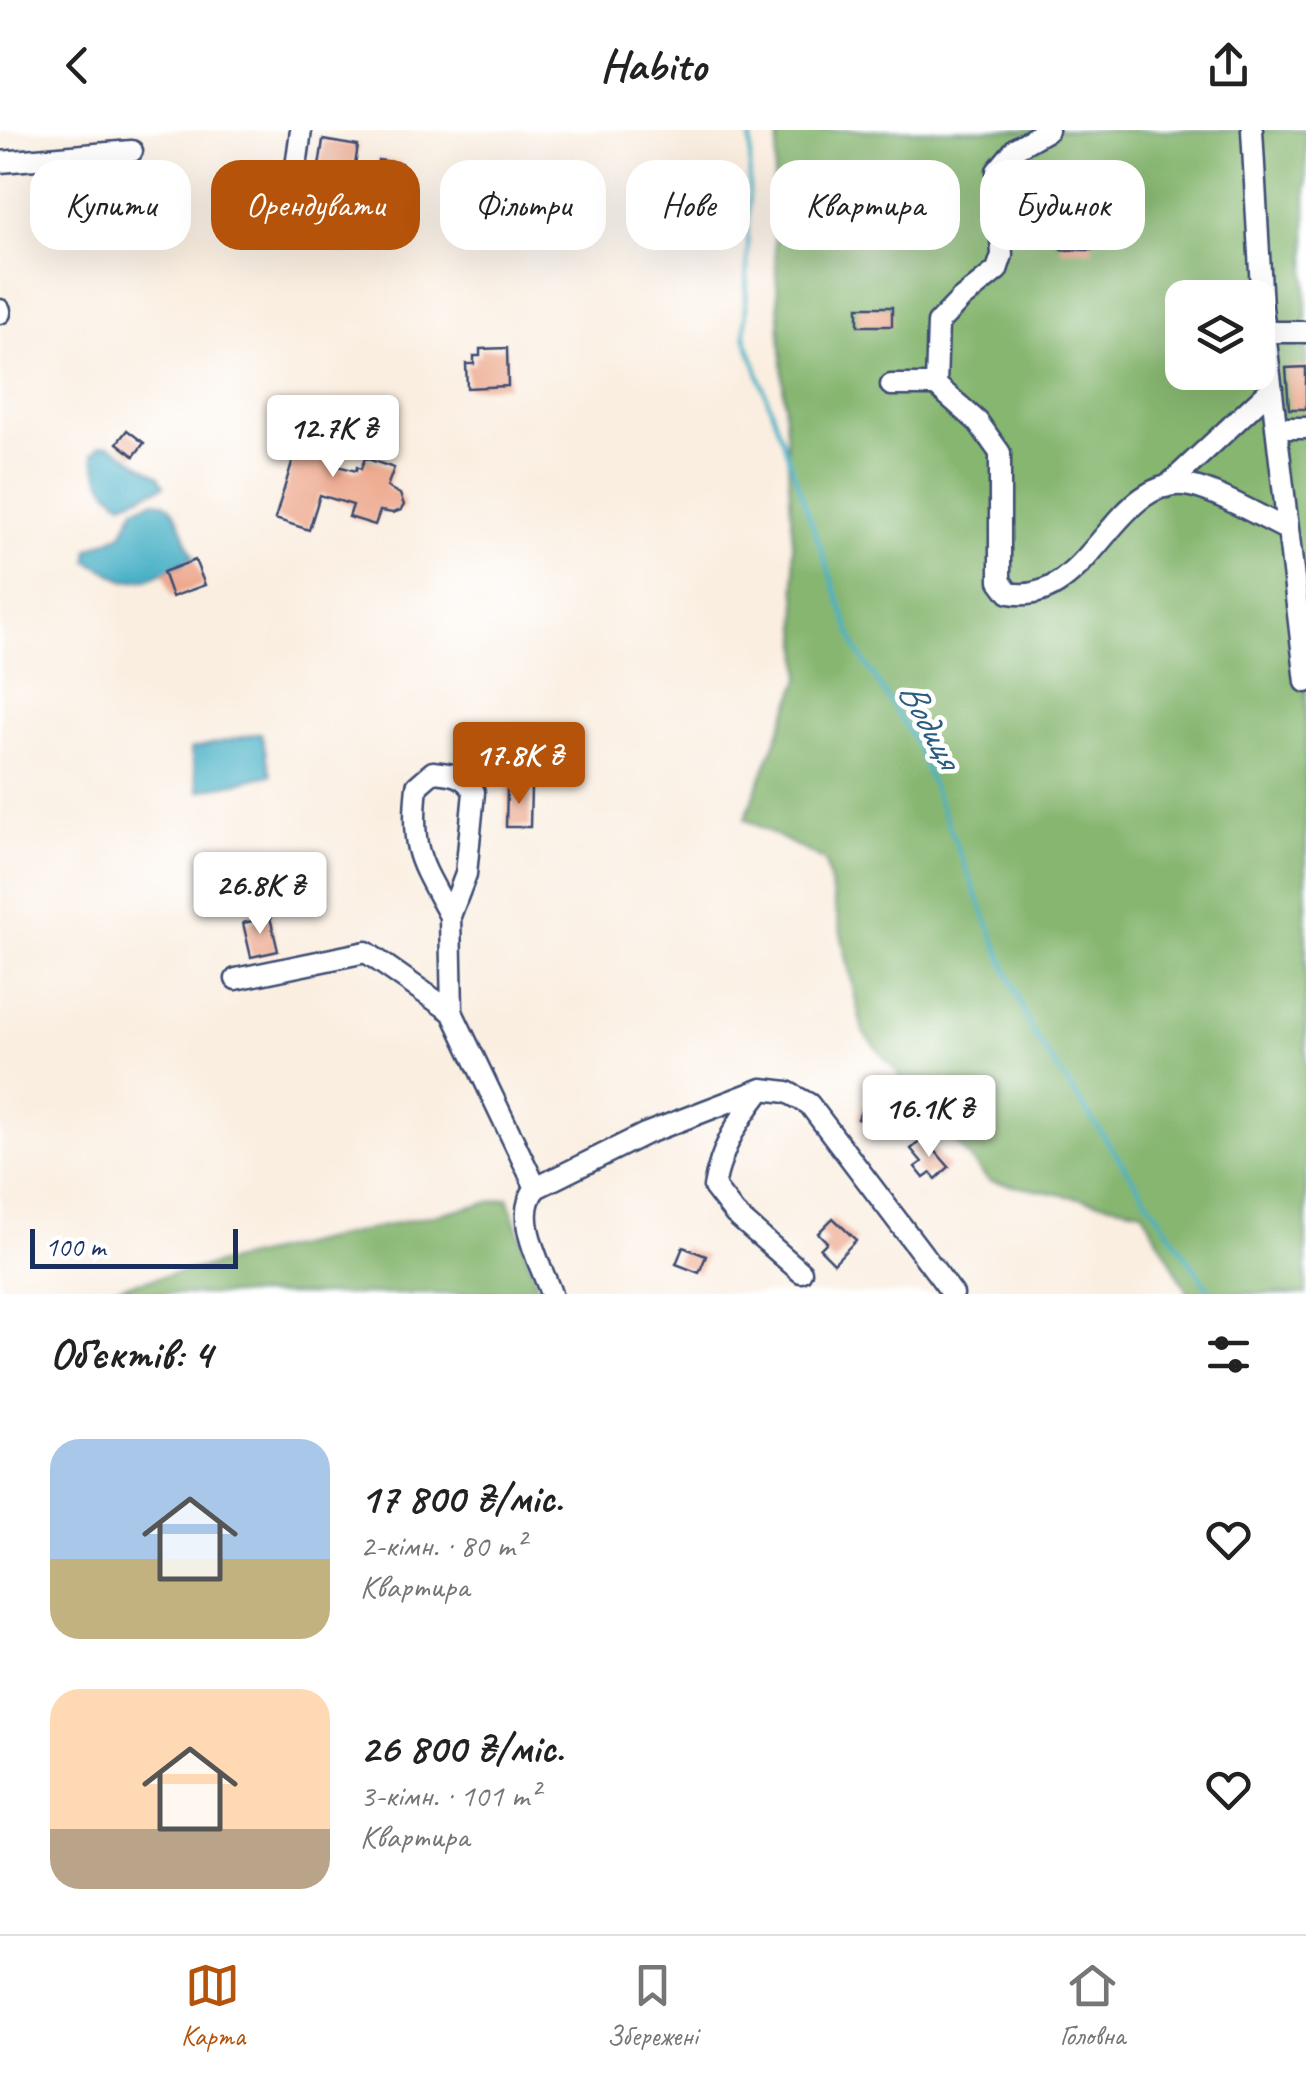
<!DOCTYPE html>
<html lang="uk">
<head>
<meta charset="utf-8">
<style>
	:root { --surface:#fff; --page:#f2f2f2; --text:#222; --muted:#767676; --line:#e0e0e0; --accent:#b45309 }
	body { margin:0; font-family:Caveat,sans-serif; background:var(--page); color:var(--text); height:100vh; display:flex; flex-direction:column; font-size:38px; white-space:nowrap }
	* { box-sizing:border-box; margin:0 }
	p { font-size:32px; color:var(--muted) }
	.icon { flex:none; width:55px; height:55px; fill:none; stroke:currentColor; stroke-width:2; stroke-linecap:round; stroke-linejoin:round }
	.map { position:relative; height:1164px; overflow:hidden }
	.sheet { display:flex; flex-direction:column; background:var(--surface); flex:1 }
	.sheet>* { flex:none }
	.banner { position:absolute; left:30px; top:30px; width:1248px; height:90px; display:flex; gap:20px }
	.controls { position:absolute; left:1165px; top:150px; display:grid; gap:20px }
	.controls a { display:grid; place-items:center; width:110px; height:110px; border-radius:20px; background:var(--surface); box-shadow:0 10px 40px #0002; font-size:50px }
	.scale { position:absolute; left:30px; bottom:25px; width:208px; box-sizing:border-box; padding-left:10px; border:5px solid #1b2f5e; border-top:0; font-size:28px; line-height:35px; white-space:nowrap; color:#1b2f5e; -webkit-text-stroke:8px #fff; paint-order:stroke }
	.price { position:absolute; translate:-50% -85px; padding:0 22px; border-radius:10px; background:#fff; color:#222; font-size:32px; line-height:65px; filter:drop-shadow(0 2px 5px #0008) }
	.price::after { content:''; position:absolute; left:50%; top:60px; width:30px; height:22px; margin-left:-15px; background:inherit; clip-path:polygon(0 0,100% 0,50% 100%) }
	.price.active { background:var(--accent); color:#fff }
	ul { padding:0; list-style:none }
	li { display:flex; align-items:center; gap:30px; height:250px; padding:0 50px }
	li span { display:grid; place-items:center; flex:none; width:280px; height:200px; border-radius:30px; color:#555 }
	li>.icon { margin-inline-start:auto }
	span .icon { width:120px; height:120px; fill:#fffc; stroke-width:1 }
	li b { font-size:42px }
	h2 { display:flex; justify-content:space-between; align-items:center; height:120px; padding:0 50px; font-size:42px }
	.pill { padding:0 35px; border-radius:30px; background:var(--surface); box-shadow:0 10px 40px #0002; font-size:35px; line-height:90px }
	.pill.active { background:var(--accent); color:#fff }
	header { display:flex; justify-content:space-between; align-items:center; height:130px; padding:0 50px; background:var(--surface); font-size:45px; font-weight:600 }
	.tab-bar { display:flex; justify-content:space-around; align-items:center; height:140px; border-top:2px solid var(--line); background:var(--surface); font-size:28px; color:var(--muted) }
	.tab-bar a { display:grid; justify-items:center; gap:5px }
	.tab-bar .active { color:var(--accent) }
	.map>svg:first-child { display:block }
	.forest { fill:#86b670; stroke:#507267; stroke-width:2.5; fill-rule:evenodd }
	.water { fill:#48b1c6; stroke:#327092; stroke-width:2.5 }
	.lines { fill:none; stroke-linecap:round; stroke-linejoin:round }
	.stream { stroke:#48b1c6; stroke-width:4 }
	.building { fill:#eda98e }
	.minor-casing { stroke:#3c4c72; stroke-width:25 }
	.minor { stroke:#fff; stroke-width:20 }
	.labels { text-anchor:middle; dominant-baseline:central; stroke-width:9; stroke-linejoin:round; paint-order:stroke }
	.water-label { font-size:38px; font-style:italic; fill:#2b5c82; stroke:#fff }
</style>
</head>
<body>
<header><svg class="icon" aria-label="back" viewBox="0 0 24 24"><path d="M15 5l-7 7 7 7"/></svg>Habito<svg class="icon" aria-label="share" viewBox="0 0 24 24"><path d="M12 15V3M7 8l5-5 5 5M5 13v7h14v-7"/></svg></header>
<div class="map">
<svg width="1306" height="1164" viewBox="0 0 1306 1164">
	<rect width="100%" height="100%" fill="#fff"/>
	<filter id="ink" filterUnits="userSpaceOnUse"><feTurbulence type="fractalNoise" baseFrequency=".01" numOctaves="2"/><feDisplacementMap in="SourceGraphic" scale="20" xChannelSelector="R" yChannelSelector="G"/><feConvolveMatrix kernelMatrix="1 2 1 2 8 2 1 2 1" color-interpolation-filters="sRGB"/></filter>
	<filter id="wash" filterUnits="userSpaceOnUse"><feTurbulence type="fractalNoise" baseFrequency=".0048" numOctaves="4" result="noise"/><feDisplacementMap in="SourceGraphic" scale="40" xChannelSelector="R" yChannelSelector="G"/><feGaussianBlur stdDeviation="2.25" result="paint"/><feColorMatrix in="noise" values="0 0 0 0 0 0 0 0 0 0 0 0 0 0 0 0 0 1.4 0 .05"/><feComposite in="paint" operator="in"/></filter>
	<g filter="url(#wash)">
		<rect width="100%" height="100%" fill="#faeee0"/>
		<!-- forest -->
		<path class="forest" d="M779 0H1306V1164H1189L1142 1080 989 1051 863 902 825 731 745 689 801 546 772 71ZM1182 168H1258V242H1182Z
			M508 1068 540 1164H85Z"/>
		<!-- water -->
		<path class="water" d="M110 315 159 346 164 356 122 373C103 360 97 345 93 324L100 316Z
			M153 371C182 370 181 408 194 427L149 449 125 451 88 431 89 419 122 404 135 378Z
			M261 603 271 645 199 661 190 619Z"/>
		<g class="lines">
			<!-- stream -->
			<path class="stream" d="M751 0 745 206 857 520 914 610 1032 902 1212 1164"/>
		</g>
		<g id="blocks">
			<!-- building -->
			<path class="building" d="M323 10 358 16 353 48 375 51 378 30 401 33 389 112 366 109 370 87 348 84 343 117 308 111Z
				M1061 102H1092V120H1061Z
				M858 177H892V196H858Z
				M507 218 508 256 467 258 466 234H474V226H480V219Z
				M1306 237V279H1289L1286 238Z
				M306 286 345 298 334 335 356 341 357 337 361 339 365 328 394 338 387 357 400 364 404 375 401 380 393 383 380 381 375 395 349 387 353 375 320 365 309 400 275 389Z
				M127 300 144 313 134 326 117 313Z
				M195 430 205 455 172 467 163 442Z
				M507 657H531L530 697H506Z
				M270 787 278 821 251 827 243 793Z
				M877 968 889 973 878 1002 866 998 868 993 858 989 864 973 874 977Z
				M924 1008 949 1037 936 1049 931 1043 924 1048 915 1037 922 1032 911 1019Z
				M833 1088 856 1110 834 1133 820 1119 827 1112 818 1103Z
				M683 1117 706 1126 699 1143 676 1134Z"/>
		</g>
	</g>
	<g filter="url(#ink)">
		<use href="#blocks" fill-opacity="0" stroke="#3c4c72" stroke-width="2.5"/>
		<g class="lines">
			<defs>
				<path id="minor" d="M1252 0 1262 177 1306 552
					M0 32 132 21
					M287 103 301 0
					M0 180V183
					M1265 202H1306
					M891 255H936L978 292 1000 323V451L1009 463C1090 479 1115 340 1190 356 1217 361 1261 387 1288 400
					M936 255 938 193 961 169 997 140 1002 125 997 41 1016 18 1048 0
					M1276 298H1306
					M1166 357 1272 258
					M450 786C420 730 410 722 417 656L433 642C452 644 464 644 474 662L466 744 450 786 452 882
					M236 849 366 822 452 882 536 1058
					M762 959C738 990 721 1018 714 1057L735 1084 801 1142
					M551 1164C541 1134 512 1086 536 1058L645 1004 762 959 787 962 809 974 953 1164"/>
			</defs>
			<!-- minor casing -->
			<use href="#minor" class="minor-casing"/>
			<!-- minor -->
			<use href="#minor" class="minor"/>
		</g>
	</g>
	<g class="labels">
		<!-- water labels -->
		<g class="water-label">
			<text transform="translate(930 594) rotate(62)">Водиця</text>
		</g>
	</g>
</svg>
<div class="controls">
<a><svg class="icon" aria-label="layers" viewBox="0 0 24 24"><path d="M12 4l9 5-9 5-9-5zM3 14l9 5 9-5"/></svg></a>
</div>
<div class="scale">100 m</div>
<b class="price" style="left:333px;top:350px">12.7K ₴</b>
<b class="price active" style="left:519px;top:677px">17.8K ₴</b>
<b class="price" style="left:260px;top:807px">26.8K ₴</b>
<b class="price" style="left:929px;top:1030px">16.1K ₴</b>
<div class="banner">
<a class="pill">Купити</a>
<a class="pill active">Орендувати</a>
<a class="pill">Фільтри</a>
<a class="pill">Нове</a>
<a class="pill">Квартира</a>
<a class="pill">Будинок</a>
</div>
</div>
<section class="sheet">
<h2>Об’єктів: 4<svg class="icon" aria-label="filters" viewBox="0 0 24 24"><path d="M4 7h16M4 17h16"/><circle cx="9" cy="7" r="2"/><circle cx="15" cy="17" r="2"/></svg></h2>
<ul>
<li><span style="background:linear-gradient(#a9c7e8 60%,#c2b280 0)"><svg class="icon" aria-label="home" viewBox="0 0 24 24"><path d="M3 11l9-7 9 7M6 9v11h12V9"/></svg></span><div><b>17 800 ₴/міс.</b><p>2-кімн. · 80 m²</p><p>Квартира</p></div><svg class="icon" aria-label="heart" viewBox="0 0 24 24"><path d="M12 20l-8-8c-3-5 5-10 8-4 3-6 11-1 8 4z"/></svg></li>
<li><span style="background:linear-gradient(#ffd9b3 70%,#b9a48a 0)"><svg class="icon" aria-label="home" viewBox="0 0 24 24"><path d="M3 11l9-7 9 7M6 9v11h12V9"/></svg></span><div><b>26 800 ₴/міс.</b><p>3-кімн. · 101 m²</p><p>Квартира</p></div><svg class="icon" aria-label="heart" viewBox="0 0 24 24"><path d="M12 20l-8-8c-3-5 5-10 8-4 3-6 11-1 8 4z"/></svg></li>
</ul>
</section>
<nav class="tab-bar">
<a class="active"><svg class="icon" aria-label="map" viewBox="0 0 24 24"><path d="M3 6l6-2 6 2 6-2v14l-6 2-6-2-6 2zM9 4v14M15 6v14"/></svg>Карта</a>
<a><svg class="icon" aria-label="saved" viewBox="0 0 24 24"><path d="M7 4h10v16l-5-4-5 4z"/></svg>Збережені</a>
<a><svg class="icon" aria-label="home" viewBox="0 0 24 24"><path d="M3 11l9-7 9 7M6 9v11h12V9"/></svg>Головна</a>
</nav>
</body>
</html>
